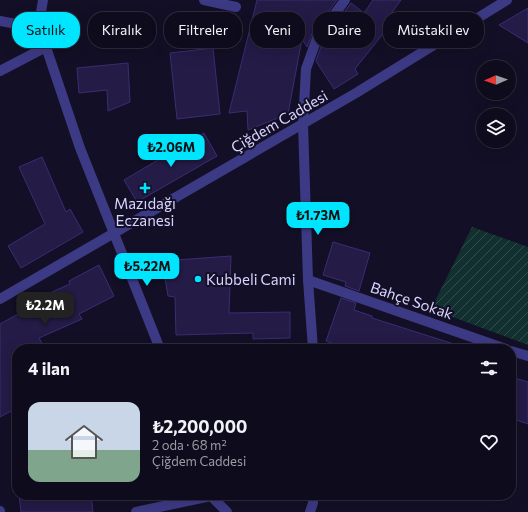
<!DOCTYPE html>
<html lang="tr">
<head>
<meta charset="utf-8">
<style>
	:root { --surface:#0e0b1c; --page:#1c1929; --text:#f1f3f6; --muted:#9b9ba3; --line:#2e2b3b; --accent:#00e5ff }
	body { margin:0; font-family:Commissioner,sans-serif; background:var(--page); color:var(--text); height:100vh; display:flex; flex-direction:column; font-size:15px; white-space:nowrap }
	* { box-sizing:border-box; margin:0 }
	p { font-size:13px; color:var(--muted) }
	.icon { flex:none; width:22px; height:22px; fill:none; stroke:currentColor; stroke-width:2; stroke-linecap:round; stroke-linejoin:round }
	.map { position:relative; flex:1; overflow:hidden }
	.details { position:absolute; left:12px; top:344px; width:504px; height:156px; display:flex; flex-direction:column; background:var(--surface); border-radius:16px; box-shadow:0 4px 16px #0002,0 0 0 1px var(--line) }
	.details>* { flex:none }
	.hud { position:absolute; left:12px; top:12px; width:504px; height:36px; display:flex; gap:8px }
	.needle { width:26px; rotate:268deg }
	.fabs { position:absolute; left:476px; top:60px; display:grid; gap:8px }
	.fabs a { display:grid; place-items:center; width:40px; height:40px; border-radius:50%; background:var(--surface); box-shadow:0 4px 16px #0002,0 0 0 1px var(--line); font-size:20px }
	.price { position:absolute; translate:-50% -34px; padding:0 9px; border-radius:8px; background:var(--accent); color:#111; font-size:13px; line-height:26px; filter:drop-shadow(0 1px 2px #0008) }
	.price::after { content:''; position:absolute; left:50%; top:24px; width:12px; height:9px; margin-left:-6px; background:inherit; clip-path:polygon(0 0,100% 0,50% 100%) }
	.price.active { background:#222; color:#fff }
	ul { padding:0; list-style:none }
	li { display:flex; align-items:center; gap:12px; height:100px; padding:0 16px }
	li span { display:grid; place-items:center; flex:none; width:112px; height:80px; border-radius:12px; color:#555 }
	li>.icon { margin-inline-start:auto }
	span .icon { width:48px; height:48px; fill:#fffc; stroke-width:1 }
	li b { font-size:17px }
	h2 { display:flex; justify-content:space-between; align-items:center; height:48px; padding:0 16px; font-size:17px }
	.tag { padding:0 14px; border-radius:16px; background:var(--surface); box-shadow:0 4px 16px #0002,0 0 0 1px var(--line); font-size:14px; line-height:36px }
	.tag.active { background:var(--accent); color:#111 }
	.map>svg:first-child { display:block }
	.garden { fill:url(#garden-furrows) }
	.building { fill:#241b47; stroke:#3b2d73 }
	.lines { fill:none; stroke-linecap:round; stroke-linejoin:round }
	.minor { stroke:#3d3a85; stroke-width:10 }
	.tertiary { stroke:#3d3a85; stroke-width:10 }
	.poi-dot { fill:#00e5ff; stroke:#130f26; stroke-width:1.5 }
	.labels { text-anchor:middle; dominant-baseline:central; stroke-width:4; stroke-linejoin:round; paint-order:stroke }
	.street-label { font-size:15px; fill:#d9d4ff; stroke:#130f26 }
	.poi-label { font-size:15px; fill:#d9d4ff; stroke:#130f26 }
</style>
</head>
<body>
<div class="map">
<svg width="528" height="512" viewBox="0 0 528 512">
	<defs>
		<pattern id="garden-furrows" width="10" height="10" patternUnits="userSpaceOnUse"><rect width="10" height="10" fill="#12302f"/><path d="M-1 1l2-2M0 10L10 0M9 11l2-2" fill="none" stroke="#344d4e"/></pattern>
	</defs>
	<rect width="100%" height="100%" fill="#130f26"/>
	<!-- garden -->
	<path class="garden" d="M472 227 528 247V345L431 309Z"/>
	<!-- building -->
	<path class="building" d="M257 0H337L312 34 307 47 302 39 288 114 248 130 247 111 229 113Z
		M373 0H401L382 26 386 30 355 69 358 74 334 89 316 61 323 41 351 3 364 13Z
		M528 8V43L499 25Z
		M213 48 220 114 177 119 170 53Z
		M128 63 130 102 108 111 107 90 79 93 77 68Z
		M204 133 217 156 137 202 124 180Z
		M42 157 66 212 70 209 83 232 21 268 8 246 45 224 19 167Z
		M333 242 370 253 359 291 345 286 346 282 323 275Z
		M231 256 229 313 290 312V338L253 339V333L176 335 175 297 168 296 162 261Z
		M99 265 114 296 79 314 82 319 39 338 45 349H17V408L0 417V324L42 301 41 297 70 284 69 281Z
		M341 298 356 303 354 310 372 316V318L457 345 456 349H348L326 341Z
		M511 377 528 382V424L511 418Z
		M19 495H91L93 512H21Z"/>
	<g class="lines">
		<!-- minor -->
		<path class="minor" d="M204 0 236 7
			M0 21 43 29
			M0 71 46 47
			M303 124 306 69 317 38 345 0
			M308 280 506 349
			M511 351 528 356
			M0 511V512"/>
		<!-- tertiary -->
		<path class="tertiary" d="M43 0 41 12 46 47 80 148 160 349
			M303 124 308 280 313 349
			M0 299 356 93 507 0
			M210 495 227 512
			M136 512 211 496
			M310 512 313 503V495"/>
	</g>
	<!-- markers -->
	<g class="poi-dot">
		<path d="M143 182h4v4h4v4h-4v4h-4v-4h-4v-4h4z"/>
		<circle cx="198" cy="279" r="4"/>
	</g>
	<g class="labels">
		<!-- street labels -->
		<g class="street-label">
			<text transform="translate(279 121) rotate(-30)">Çiğdem Caddesi</text>
			<text transform="translate(412 300) rotate(19)">Bahçe Sokak</text>
		</g>
		<!-- poi labels -->
		<g class="poi-label">
			<text x="145" y="203">Mazıdağı<tspan x="145" dy="17">Eczanesi</tspan></text>
			<text x="206" y="279" text-anchor="start">Kubbeli Cami</text>
		</g>
	</g>
</svg>
<div class="fabs">
<a><svg class="needle" viewBox="-14 -14 28 28"><path d="M0-13l5 13h-10z" fill="#e53935"/><path d="M0 13l5-13h-10z" fill="#9b9ba3"/></svg></a>
<a><svg class="icon" aria-label="layers" viewBox="0 0 24 24"><path d="M12 4l9 5-9 5-9-5zM3 14l9 5 9-5"/></svg></a>
</div>
<b class="price" style="left:171px;top:168px">₺2.06M</b>
<b class="price" style="left:318px;top:236px">₺1.73M</b>
<b class="price" style="left:147px;top:287px">₺5.22M</b>
<b class="price active" style="left:45px;top:326px">₺2.2M</b>
<div class="hud">
<a class="tag active">Satılık</a>
<a class="tag">Kiralık</a>
<a class="tag">Filtreler</a>
<a class="tag">Yeni</a>
<a class="tag">Daire</a>
<a class="tag">Müstakil ev</a>
</div>
<section class="details">
<h2>4 ilan<svg class="icon" aria-label="filters" viewBox="0 0 24 24"><path d="M4 7h16M4 17h16"/><circle cx="9" cy="7" r="2"/><circle cx="15" cy="17" r="2"/></svg></h2>
<ul>
<li><span style="background:linear-gradient(#c9d6e8 60%,#7fa58c 0)"><svg class="icon" aria-label="home" viewBox="0 0 24 24"><path d="M3 11l9-7 9 7M6 9v11h12V9"/></svg></span><div><b>₺2,200,000</b><p>2 oda · 68 m²</p><p>Çiğdem Caddesi</p></div><svg class="icon" aria-label="heart" viewBox="0 0 24 24"><path d="M12 20l-8-8c-3-5 5-10 8-4 3-6 11-1 8 4z"/></svg></li>
</ul>
</section>
</div>
</body>
</html>
